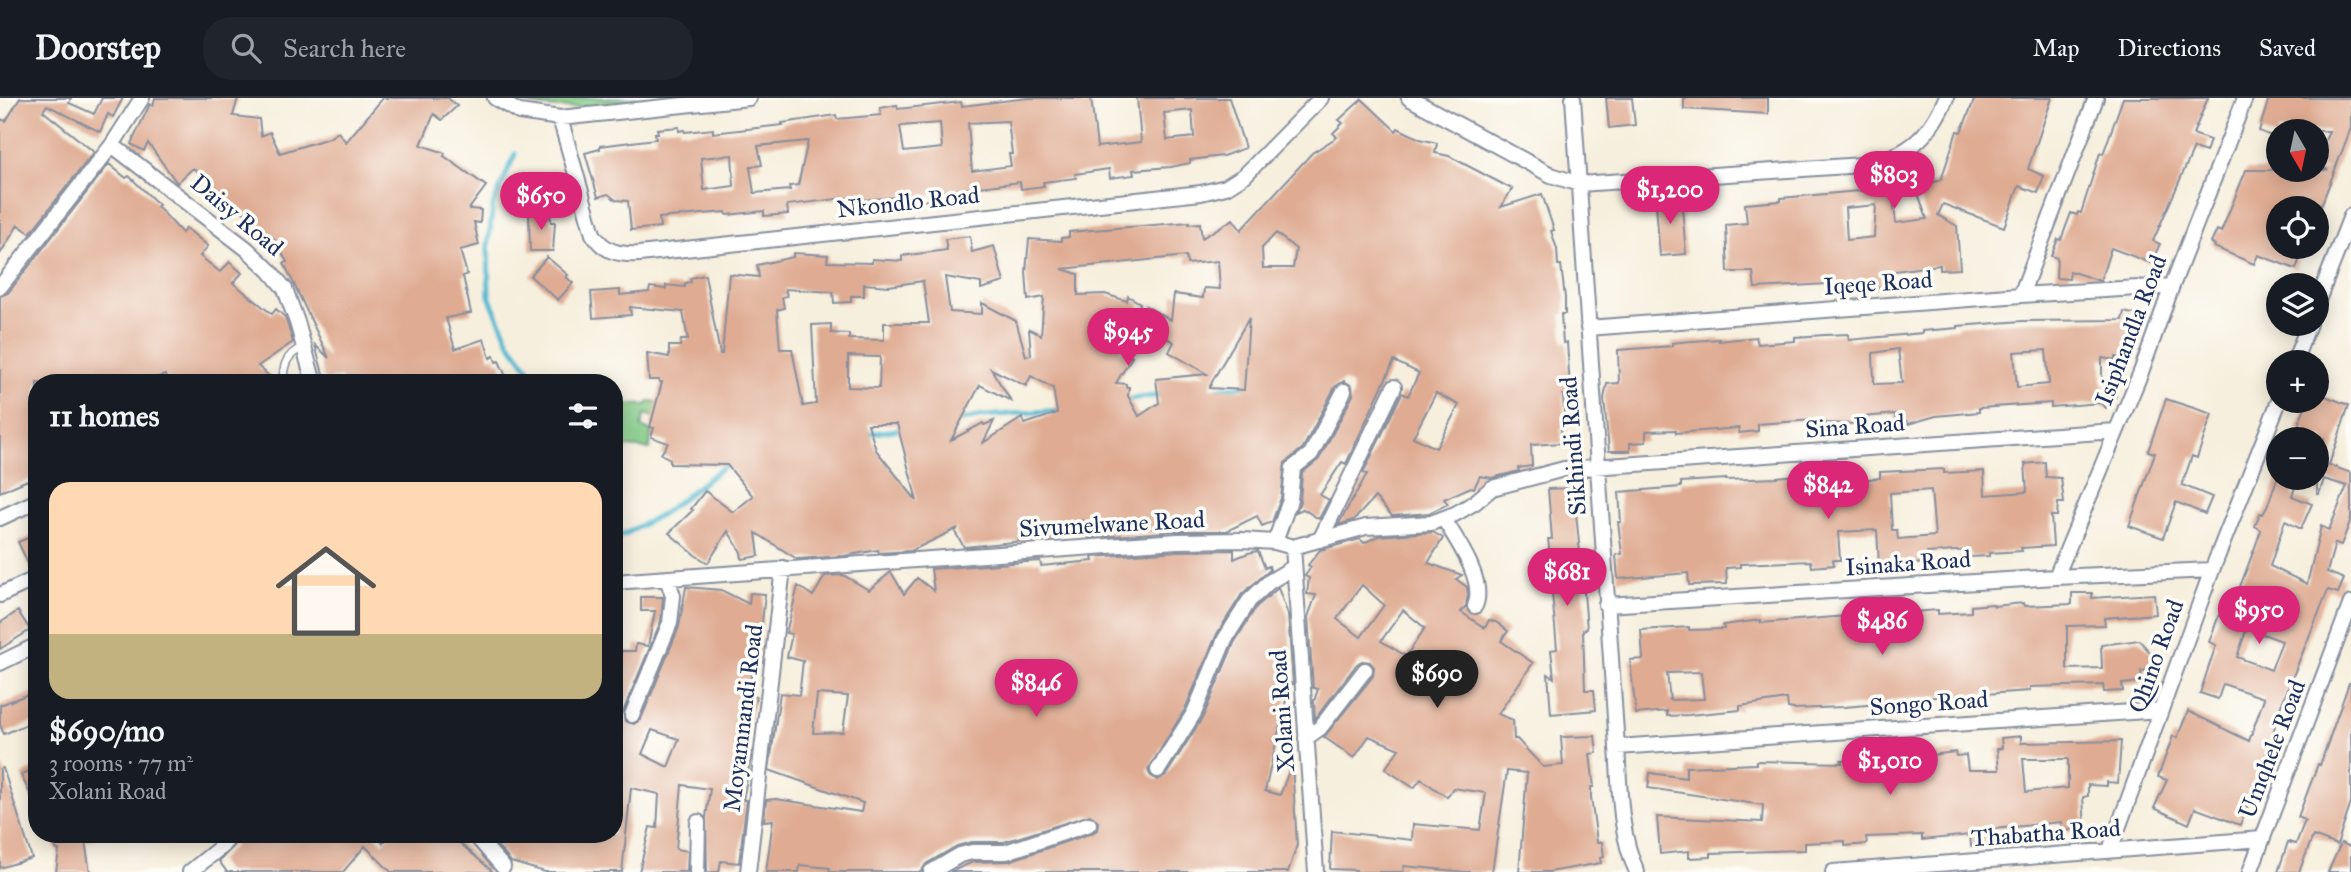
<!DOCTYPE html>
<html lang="en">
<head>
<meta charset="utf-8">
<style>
	:root { --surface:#171b24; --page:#20242c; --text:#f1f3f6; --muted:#9ea1a6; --line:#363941; --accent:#db2777 }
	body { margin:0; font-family:"IM FELL Great Primer",serif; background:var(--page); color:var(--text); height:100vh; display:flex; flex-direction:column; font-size:26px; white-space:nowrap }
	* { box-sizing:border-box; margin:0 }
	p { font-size:23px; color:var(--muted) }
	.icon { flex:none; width:38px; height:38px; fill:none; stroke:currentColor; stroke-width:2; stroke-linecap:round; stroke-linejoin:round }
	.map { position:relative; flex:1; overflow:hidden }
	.side { position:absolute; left:28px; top:276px; width:595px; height:469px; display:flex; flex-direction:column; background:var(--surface); border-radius:28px; box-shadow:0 4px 18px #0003 }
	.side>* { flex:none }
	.needle { width:46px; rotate:171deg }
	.controls { position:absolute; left:2266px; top:21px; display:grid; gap:14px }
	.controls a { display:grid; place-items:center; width:63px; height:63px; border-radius:50%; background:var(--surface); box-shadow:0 4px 18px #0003; font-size:35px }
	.price { position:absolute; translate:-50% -60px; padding:0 16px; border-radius:24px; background:var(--accent); color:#fff; font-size:23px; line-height:46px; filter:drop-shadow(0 2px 4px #0008) }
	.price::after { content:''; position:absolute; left:50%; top:42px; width:21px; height:16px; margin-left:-10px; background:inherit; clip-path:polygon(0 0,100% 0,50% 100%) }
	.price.selected { background:#222; color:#fff }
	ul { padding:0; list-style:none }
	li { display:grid; align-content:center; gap:14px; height:371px; padding:0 21px }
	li+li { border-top:2px solid var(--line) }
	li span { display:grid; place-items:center; height:217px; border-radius:21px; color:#555 }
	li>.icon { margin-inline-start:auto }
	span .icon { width:126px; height:126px; fill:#fffc; stroke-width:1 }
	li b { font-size:30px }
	h2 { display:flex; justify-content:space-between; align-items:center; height:84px; padding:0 21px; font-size:30px }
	header { display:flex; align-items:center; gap:42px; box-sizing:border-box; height:98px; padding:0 35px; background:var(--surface); border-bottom:2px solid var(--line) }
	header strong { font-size:33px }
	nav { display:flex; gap:38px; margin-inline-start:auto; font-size:24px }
	.search { width:490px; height:63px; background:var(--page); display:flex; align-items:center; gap:18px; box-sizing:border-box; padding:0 24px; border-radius:28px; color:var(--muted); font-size:26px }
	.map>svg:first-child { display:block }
	.green { fill:#82ca86; stroke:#4e7c72; stroke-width:2 }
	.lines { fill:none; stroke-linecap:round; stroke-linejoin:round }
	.stream { stroke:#53b9d2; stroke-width:5 }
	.building { fill:#dfab92; fill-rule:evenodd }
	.lane-casing { stroke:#888f9e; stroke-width:10 }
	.street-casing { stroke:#888f9e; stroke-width:18 }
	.lane { stroke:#fff; stroke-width:7 }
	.street { stroke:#fff; stroke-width:14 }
	.labels { text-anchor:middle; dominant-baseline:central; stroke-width:7; stroke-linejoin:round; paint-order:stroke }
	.street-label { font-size:24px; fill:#1b2f5e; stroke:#fdfcf7 }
</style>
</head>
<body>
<header>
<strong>Doorstep</strong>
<div class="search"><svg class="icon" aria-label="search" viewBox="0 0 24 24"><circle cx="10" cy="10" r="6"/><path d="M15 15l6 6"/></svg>Search here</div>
<nav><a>Map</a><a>Directions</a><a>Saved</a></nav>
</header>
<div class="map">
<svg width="2351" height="774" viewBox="0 0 2351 774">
	<rect width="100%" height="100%" fill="#fdfcf7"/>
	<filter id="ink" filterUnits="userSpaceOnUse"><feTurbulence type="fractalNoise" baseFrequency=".0143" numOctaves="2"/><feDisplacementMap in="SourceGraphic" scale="14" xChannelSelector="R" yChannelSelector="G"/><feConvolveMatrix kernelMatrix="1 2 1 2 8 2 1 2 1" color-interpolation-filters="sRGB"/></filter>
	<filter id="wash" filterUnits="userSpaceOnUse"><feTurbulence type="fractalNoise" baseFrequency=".00686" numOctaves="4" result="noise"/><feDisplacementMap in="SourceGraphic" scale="28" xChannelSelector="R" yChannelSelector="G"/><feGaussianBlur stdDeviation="1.57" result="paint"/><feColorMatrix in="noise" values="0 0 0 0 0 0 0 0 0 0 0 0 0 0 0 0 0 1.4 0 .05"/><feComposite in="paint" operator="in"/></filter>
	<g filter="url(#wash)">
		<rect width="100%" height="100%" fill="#f6efdd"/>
		<!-- green -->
		<path class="green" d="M513 0H656C615 4 551 20 513 0Z
			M651 303 657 304V320L645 316 641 329 651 333 650 351 614 348V305L645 307Z"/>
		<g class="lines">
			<!-- stream -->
			<path class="stream" d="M515 56 493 107 488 148 489 198 509 244 539 285
				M1217 291 1249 287
				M1124 302 1162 297
				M957 323 984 318 1062 312
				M867 336 902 331
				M614 442 662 416 731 363"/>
		</g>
		<g id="blocks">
			<!-- building -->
			<path class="building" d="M20 0H71L69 5 94 16 102 0H123L113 19 108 16 100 34 47 7 43 13 94 54 30 135 18 127 0 156V21L6 23Z
				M155 0H238L233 18 259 21 261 38 270 34 280 55 329 40 338 34 346 44 383 0H448L457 8 442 22 434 16 421 47 445 55 444 58 486 88 469 111 481 112 480 125 474 124 479 147 460 152 467 176 463 178 471 215 446 220 455 251 484 241 490 260 494 258 496 264 499 263 509 285H343L341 279 325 283 315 247 329 260 284 165 287 164 274 141 193 70 177 85 148 45 144 53 131 46 150 6 153 8Z
				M1028 0H1091L1097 49 1141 44 1137 0H1229L1245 50 1223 58 1190 62V65L1171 69 1133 72 1134 77 1110 80 1109 71 1075 76 1076 80 1043 84 1044 88 1021 91 1020 84 930 95V102L915 104 914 97 854 103 853 99 787 107 788 116 764 118V113L727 117 726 114 691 117 659 120 660 129 631 132 628 103 616 102 608 96 598 99 585 55 600 51V48L656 41 655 35H658L657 31 679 29V33L684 32 685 34 713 31V35L783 27 782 25 836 17 837 21 881 17 880 10 897 7 898 11 961 4 962 8ZM1192 12 1194 39 1167 42 1164 15ZM1008 23 1012 56H1009L1011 68 972 73 968 25ZM940 25 942 50 904 54 900 28ZM808 43 798 87 789 88 790 92 754 95 750 69 762 67 758 48ZM732 57 734 88 704 92 701 60Z
				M1606 0H1632L1635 27 1609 30Z
				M1684 0H1768V16L1684 11Z
				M1975 0H2052L2028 71 2044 78 2038 95 2019 88 2004 129 1943 106 1938 117 1957 128 1960 171 1940 172V167L1887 174 1888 189 1846 194V185L1755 190 1753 174H1728L1726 127 1747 125 1745 106 1781 103V100L1892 90 1896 125 1927 121 1916 90 1941 82 1957 33 1961 34ZM1876 107 1874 139 1847 142 1845 110Z
				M2123 0H2208L2193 36 2210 42 2206 54 2194 50 2153 143 2160 146 2151 165 2111 150 2100 183 2070 173 2069 181 2056 180 2057 160 2051 158 2058 141 2061 142 2071 115 2077 117 2078 114 2081 115 2100 55 2103 56Z
				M2269 0H2351V30L2319 113 2317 110H2278V149H2304L2296 171 2258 157 2254 166 2214 149 2215 147 2211 145 2217 132 2221 134 2246 72H2328L2317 67V62L2329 33H2278V41L2259 33Z
				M1362 1 1396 33 1398 30 1420 41 1437 45 1435 55 1449 58 1512 91 1501 109 1542 96 1554 132 1551 133 1557 151 1558 167H1561L1565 200V216H1561L1563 245 1567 244 1570 291H1566V297H1563L1565 328 1561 329 1562 345 1531 347 1532 368 1518 370 1519 373 1492 380 1480 378 1474 390 1471 389 1444 401 1448 406 1429 415 1392 418 1375 399 1354 422 1338 427 1367 376 1363 375 1402 295 1408 298 1419 275 1394 263 1346 366 1342 364 1320 397 1329 402 1319 421 1303 411 1296 414 1300 403 1302 375 1319 361 1353 297 1352 288 1344 283 1335 289 1303 350 1285 365 1281 400 1272 424 1262 428 1257 418 1227 433H1176L1089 440 1083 422 1052 434 1053 440 964 449 955 434 958 430 911 453 879 455 878 452 844 458 797 461 756 435 759 458 742 461 741 454 728 433 708 465 695 457 669 435 693 412 691 411 705 393 733 414 753 398 727 367 670 366V361L661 356 668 345 651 339 654 330 650 329 662 284H659V282H649L647 255 669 259V248H680L681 242H688L683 214 630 209 631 217 593 220 591 194 620 192V197L649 194 650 189 666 191V187L685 189V185L691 184 690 180 705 177 720 256H722L729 176 759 179 757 167 793 159V155L828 157 827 164 872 165V161L902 163V158L947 152 945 141 970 138 972 154 994 148 1004 184 981 191V185L945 179 950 214 982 216V205L1016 223 1026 258 1031 257 1029 231 1041 237 1044 199 1028 202 1026 174 1029 141 1061 143V140L1069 139V134L1189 124V126L1200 125 1202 140 1233 121 1241 132 1312 55 1337 39 1333 35 1343 25 1339 22ZM1276 135 1296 151 1293 170H1263L1262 150ZM1186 158 1187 166 1218 163 1220 191 1204 190 1203 200 1174 196 1171 222 1146 208 1149 231 1174 244 1169 254 1207 276 1156 281 1159 305 1139 318 1128 298 1129 289H1126V286L1116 285 1132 259 1119 252 1131 231 1136 233 1140 205 1128 198 1127 203 1105 196 1078 197V176L1062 171ZM923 183 929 225H884V242L849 241V236L831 235V226L812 227 816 306 803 308 792 251H780L777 212 784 210 782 199 787 198 785 191 833 194 834 205 851 204V198H864V186L889 188ZM1249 220 1244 292 1209 290 1214 280ZM848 258 880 259 879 290 848 289ZM991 271 1026 288 1031 278 1053 290 1057 315 1025 326 1022 320 983 345 994 323 984 327 983 325 951 342 980 287 1011 303ZM1436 295 1459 307 1436 350 1413 339ZM868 326H897L917 403 876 352Z
				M109 66 126 80 129 78 159 107 157 108 182 135 186 130 208 148 200 158 220 174 230 164 242 175 233 185 272 216 276 211 285 219 293 244 258 268 277 285H169L165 277 135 285H37V378L0 394V198L8 195Z
				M1669 93 1670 110 1682 109 1686 156 1660 158 1655 94Z
				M550 115 551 124H555L553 153H530L529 116Z
				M547 159 568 177 566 179 573 185 558 202 530 178Z
				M2124 214 2137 217 2127 262 2116 259V262L2102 260V287L2116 298 2106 310 2101 305 2051 309V305L1979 310V314L1936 318 1908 326 1907 323H1896L1895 316 1863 319V326L1814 325 1813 322 1758 326V333L1739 335V330L1676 335V332L1646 333V344L1630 345V353H1609L1604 300 1607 286 1619 285 1618 252 1672 248V245L1680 244 1719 241V243L1756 239 1758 246 1795 243V239L1825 237 1848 236 1849 242 1922 235V233L1958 230V228L2023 223 2122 222ZM1898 251 1902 285 1874 286 1873 255ZM2046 252 2049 286 2017 289 2014 254Z
				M2317 295 2349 307 2329 367 2351 375V421L2341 447 2335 445 2327 474 2344 481 2338 495 2328 492 2278 615 2271 644 2261 668 2268 671 2261 687 2265 695 2250 700 2240 727 2195 710 2189 726 2154 710 2167 682 2158 679 2173 638 2177 640 2188 613 2249 643 2264 600 2223 586 2218 601 2200 595 2216 547 2209 544 2219 517 2224 519 2232 497 2236 499 2255 449 2261 432 2255 428 2260 415 2263 416 2267 409 2277 381 2296 387 2292 398 2312 406 2301 431 2285 423 2270 468 2307 486 2321 428 2329 432 2347 388 2324 381 2319 396H2317V362L2324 340 2297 331 2307 303H2317ZM2247 530 2282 543 2271 572 2237 559Z
				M2166 301 2212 316 2197 360 2192 358 2182 387 2212 399 2205 416 2176 404 2163 440 2129 428 2155 355 2148 353Z
				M2045 364 2046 379 2061 380 2064 405H2058L2057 418H2051L2053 448 2021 450 2022 453 1989 455V458L1970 459V452L1927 455V465L1879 468 1877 432 1838 434 1840 462H1833L1834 467 1812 469 1811 463 1740 466V469L1726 470 1727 486 1691 487H1689L1688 475 1618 481 1616 457 1622 456 1618 424H1621L1619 394 1681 389V384L1726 381V382L1777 380V379L1796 377V384L1828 382V385L1880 380V374L1944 371V375L1984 373 1985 397 2027 394 2025 366ZM1931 392 1935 438 1898 441 1897 432H1892L1890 395Z
				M1571 390 1572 405H1575L1584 495 1587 531 1583 532 1585 592H1594L1596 612 1551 616 1548 576 1554 580 1551 552 1557 551 1554 517 1550 474 1539 464 1550 457 1548 441H1552L1548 391Z
				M1433 434 1443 440 1428 465 1462 477 1456 481 1467 489 1468 497 1466 508 1461 514 1485 530 1489 522 1496 524 1508 533 1501 543 1533 565 1498 616 1513 622 1514 641H1517L1543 669 1563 667 1561 639 1595 638 1597 655 1590 656 1594 689H1591V699L1597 744H1602L1604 759 1600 760 1601 765 1549 774H1519L1527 675 1507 673 1492 774H1466L1404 768 1403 774H1356V772L1330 771 1332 733 1412 742 1413 726 1480 732 1486 695 1453 690 1447 699 1421 681 1414 690 1385 671 1399 651 1369 638 1354 660 1324 639 1373 578 1374 569 1370 564 1362 563 1357 566 1315 621 1314 603 1318 591 1313 590 1308 519 1316 497 1307 496 1309 480 1305 478 1311 469 1308 467 1320 452 1360 441 1364 445 1378 438ZM1362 487 1384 507 1361 539 1337 521ZM1403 512 1425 530 1406 558 1381 543Z
				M37 436V471L31 472 18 444Z
				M1234 452V461L1248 455 1258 453 1265 470 1269 468 1270 472 1242 496 1217 536 1185 611 1148 672 1150 677 1157 682 1166 677 1203 619 1234 545 1256 509 1278 490 1288 517 1293 586 1290 585 1265 693 1280 697 1292 665 1297 747 1288 774H950L973 764 1009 763 1092 735 1097 732 1098 724 1090 717 1004 744H972L957 748 926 766 921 774H829L830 770 800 767 799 774H766L773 722 764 723 766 702 776 701 861 714 863 705 769 672 780 595 799 597 800 590 803 563 787 559 792 536 786 535 798 488 813 498 825 478 843 477 869 492 891 474 904 496 917 480 934 493 931 471 1040 463 1041 468 1093 463 1092 459 1177 453ZM817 596 848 598 843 634 813 635Z
				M686 489 721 492 749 506 750 495 765 496 759 555 746 596 756 599 740 651 752 654 743 702H747L739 765 721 763 719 774H707L706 719 710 691 682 687 676 751 688 753 687 774H639L650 729 657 730 659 696 631 690 622 774H545L511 764 488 737H614V564L621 566V553H635L636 546 648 548 655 513H641V499H663L661 523 623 614 625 623 634 626 641 621 679 529ZM652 632 679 641 668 669 642 656Z
				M2072 495H2092V500L2154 496 2156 516 2104 520 2105 527 2067 528V571L2102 570 2101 547 2139 542 2160 565 2156 571 2141 573 2142 584 2122 586 2123 593 2104 594 2103 587 2030 589V593L1889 602V605L1844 609 1793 611 1788 610 1787 601 1740 608V612L1689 617 1667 618V613L1636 616 1630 562 1643 561 1641 532 1689 529V532L1724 531 1723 527 1761 522V525L1846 518V515L1875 513V510L1900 508V515L1938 512V516L1971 514V508L1993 506 1994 508 2023 505 2024 508 2072 506ZM1701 574 1704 601 1670 602 1667 575Z
				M18 513 30 532 0 551V525Z
				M2349 585H2351V705L2337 747 2313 738 2299 774H2278L2288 744 2296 746 2305 722 2298 719 2318 666 2320 667Z
				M37 593V622L4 636 0 627V607Z
				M2021 638V645L2121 643 2118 685 2107 684V688L2088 687V698L2083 699 2085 731 2062 733 2061 724 1994 731 1995 742 1989 743V746L1971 748 1970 737 1922 742V737L1866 739 1867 746 1845 748V743L1805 745V752L1711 755V759L1689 760V753L1660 756 1657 719 1762 724 1763 707 1648 690 1650 675 1686 680V669L1756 666V663L1842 665 1841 662 1903 658V656L1922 655V658L1955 654 1956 658 1966 657 1968 672H1999L1997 651 2002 650 2001 640ZM2023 661H2068V690L2026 694Z
				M37 669V710L21 677Z
				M3 670 32 760 0 770V671Z
				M49 737H95L96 740 85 743 90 774H56L59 752H57Z
				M240 737H375L383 745 391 737H451L493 774H391L365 748 343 774H227L219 763 233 749Z
				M2341 745 2351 749V774H2328Z"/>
		</g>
	</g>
	<g filter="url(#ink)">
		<use href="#blocks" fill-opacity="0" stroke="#888f9e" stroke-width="2"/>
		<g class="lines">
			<defs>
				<path id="lane" d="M283 285C283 267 286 257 303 249"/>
				<path id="street" d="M495 0 519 14 560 20 749 0
					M1409 0 1551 77 1579 86 1862 67C1906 59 1928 42 1946 0
					M1573 0 1617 649C1620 690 1619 736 1637 774
					M560 20 593 136C604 154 619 157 639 156L1201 95 1226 89 1245 77 1321 0
					M112 47 247 151 270 173 285 191 297 224 314 285
					M0 189 112 47 142 0
					M2021 197 2096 0
					M2317 205 2351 118
					M1588 230 2021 197 2172 188
					M2294 264 2309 226
					M0 420 37 403
					M1444 421C1457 443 1486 483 1475 508
					M1320 442 1394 289
					M1275 444 1290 402 1293 370 1311 356 1344 293
					M1293 449 1316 774
					M2056 479 2141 274 2172 188 2245 0
					M614 484 1177 443 1242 442 1275 444 1293 449 1366 429 1431 425 1455 416 1474 405 1492 390 1564 371 2116 333
					M0 497 37 480
					M1606 507 2056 479 2212 472
					M0 565 37 547
					M632 617 670 525 673 498 667 480
					M1306 640 1320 630 1365 572
					M1617 649 2161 612
					M1158 672 1194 615 1225 541 1249 503 1269 484 1294 469
					M475 737 503 769
					M2110 752 2212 472 2279 303
					M190 774 222 748 231 737
					M697 774 698 724
					M748 774 783 470
					M931 774 960 757 972 754H1006L1089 726
					M1833 774 2262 741
					M2250 774 2351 505"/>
			</defs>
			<!-- lane casing -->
			<use href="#lane" class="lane-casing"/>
			<!-- street casing -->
			<use href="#street" class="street-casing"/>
			<!-- lane -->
			<use href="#lane" class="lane"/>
			<!-- street -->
			<use href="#street" class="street"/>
		</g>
	</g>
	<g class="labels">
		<!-- street labels -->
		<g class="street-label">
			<text transform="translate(908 104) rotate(-6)">Nkondlo Road</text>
			<text transform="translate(237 117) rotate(40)">Daisy Road</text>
			<text transform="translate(1878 185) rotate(-4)">Iqeqe Road</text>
			<text transform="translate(2131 232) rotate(-69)">Isiphandla Road</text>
			<text transform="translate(1855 328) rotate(-4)">Sina Road</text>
			<text transform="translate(1573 348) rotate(-94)">Sikhindi Road</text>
			<text transform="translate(1112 426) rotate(-3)">Sivumelwane Road</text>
			<text transform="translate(1908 465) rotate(-4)">Isinaka Road</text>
			<text transform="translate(2156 558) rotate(-70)">Qhino Road</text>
			<text transform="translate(1929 605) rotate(-4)">Songo Road</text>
			<text transform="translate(1282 613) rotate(-94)">Xolani Road</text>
			<text transform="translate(743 620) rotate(-83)">Moyamnandi Road</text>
			<text transform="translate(2272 651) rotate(-69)">Umqhele Road</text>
			<text transform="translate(2046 735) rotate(-4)">Thabatha Road</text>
		</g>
	</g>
</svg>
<div class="controls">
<a><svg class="needle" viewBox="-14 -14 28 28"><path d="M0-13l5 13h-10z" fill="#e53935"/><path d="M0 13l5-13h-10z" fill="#9ea1a6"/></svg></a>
<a><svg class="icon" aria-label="locate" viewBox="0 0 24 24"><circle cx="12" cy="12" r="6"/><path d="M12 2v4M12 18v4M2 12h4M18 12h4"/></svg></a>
<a><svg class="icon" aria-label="layers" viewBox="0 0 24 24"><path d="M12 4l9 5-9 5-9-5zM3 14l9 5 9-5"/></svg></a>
<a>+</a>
<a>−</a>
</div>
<b class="price" style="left:1894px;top:113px">$803</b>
<b class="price" style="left:1670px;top:128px">$1,200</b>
<b class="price" style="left:541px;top:134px">$650</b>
<b class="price" style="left:1128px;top:270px">$945</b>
<b class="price" style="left:1828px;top:423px">$842</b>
<b class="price" style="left:1567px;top:510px">$681</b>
<b class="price" style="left:2259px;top:548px">$950</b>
<b class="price" style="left:1882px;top:559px">$486</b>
<b class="price selected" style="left:1437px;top:612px">$690</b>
<b class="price" style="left:1036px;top:621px">$846</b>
<b class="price" style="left:1890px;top:699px">$1,010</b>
<section class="side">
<h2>11 homes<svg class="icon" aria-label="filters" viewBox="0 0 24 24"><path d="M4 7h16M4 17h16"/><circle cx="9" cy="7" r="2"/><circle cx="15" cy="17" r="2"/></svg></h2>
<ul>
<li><span style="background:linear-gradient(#ffd9b3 70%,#c2b280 0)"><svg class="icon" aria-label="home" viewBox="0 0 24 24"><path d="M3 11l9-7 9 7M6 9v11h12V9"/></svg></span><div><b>$690/mo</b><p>3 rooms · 77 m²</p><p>Xolani Road</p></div></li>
</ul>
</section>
</div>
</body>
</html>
